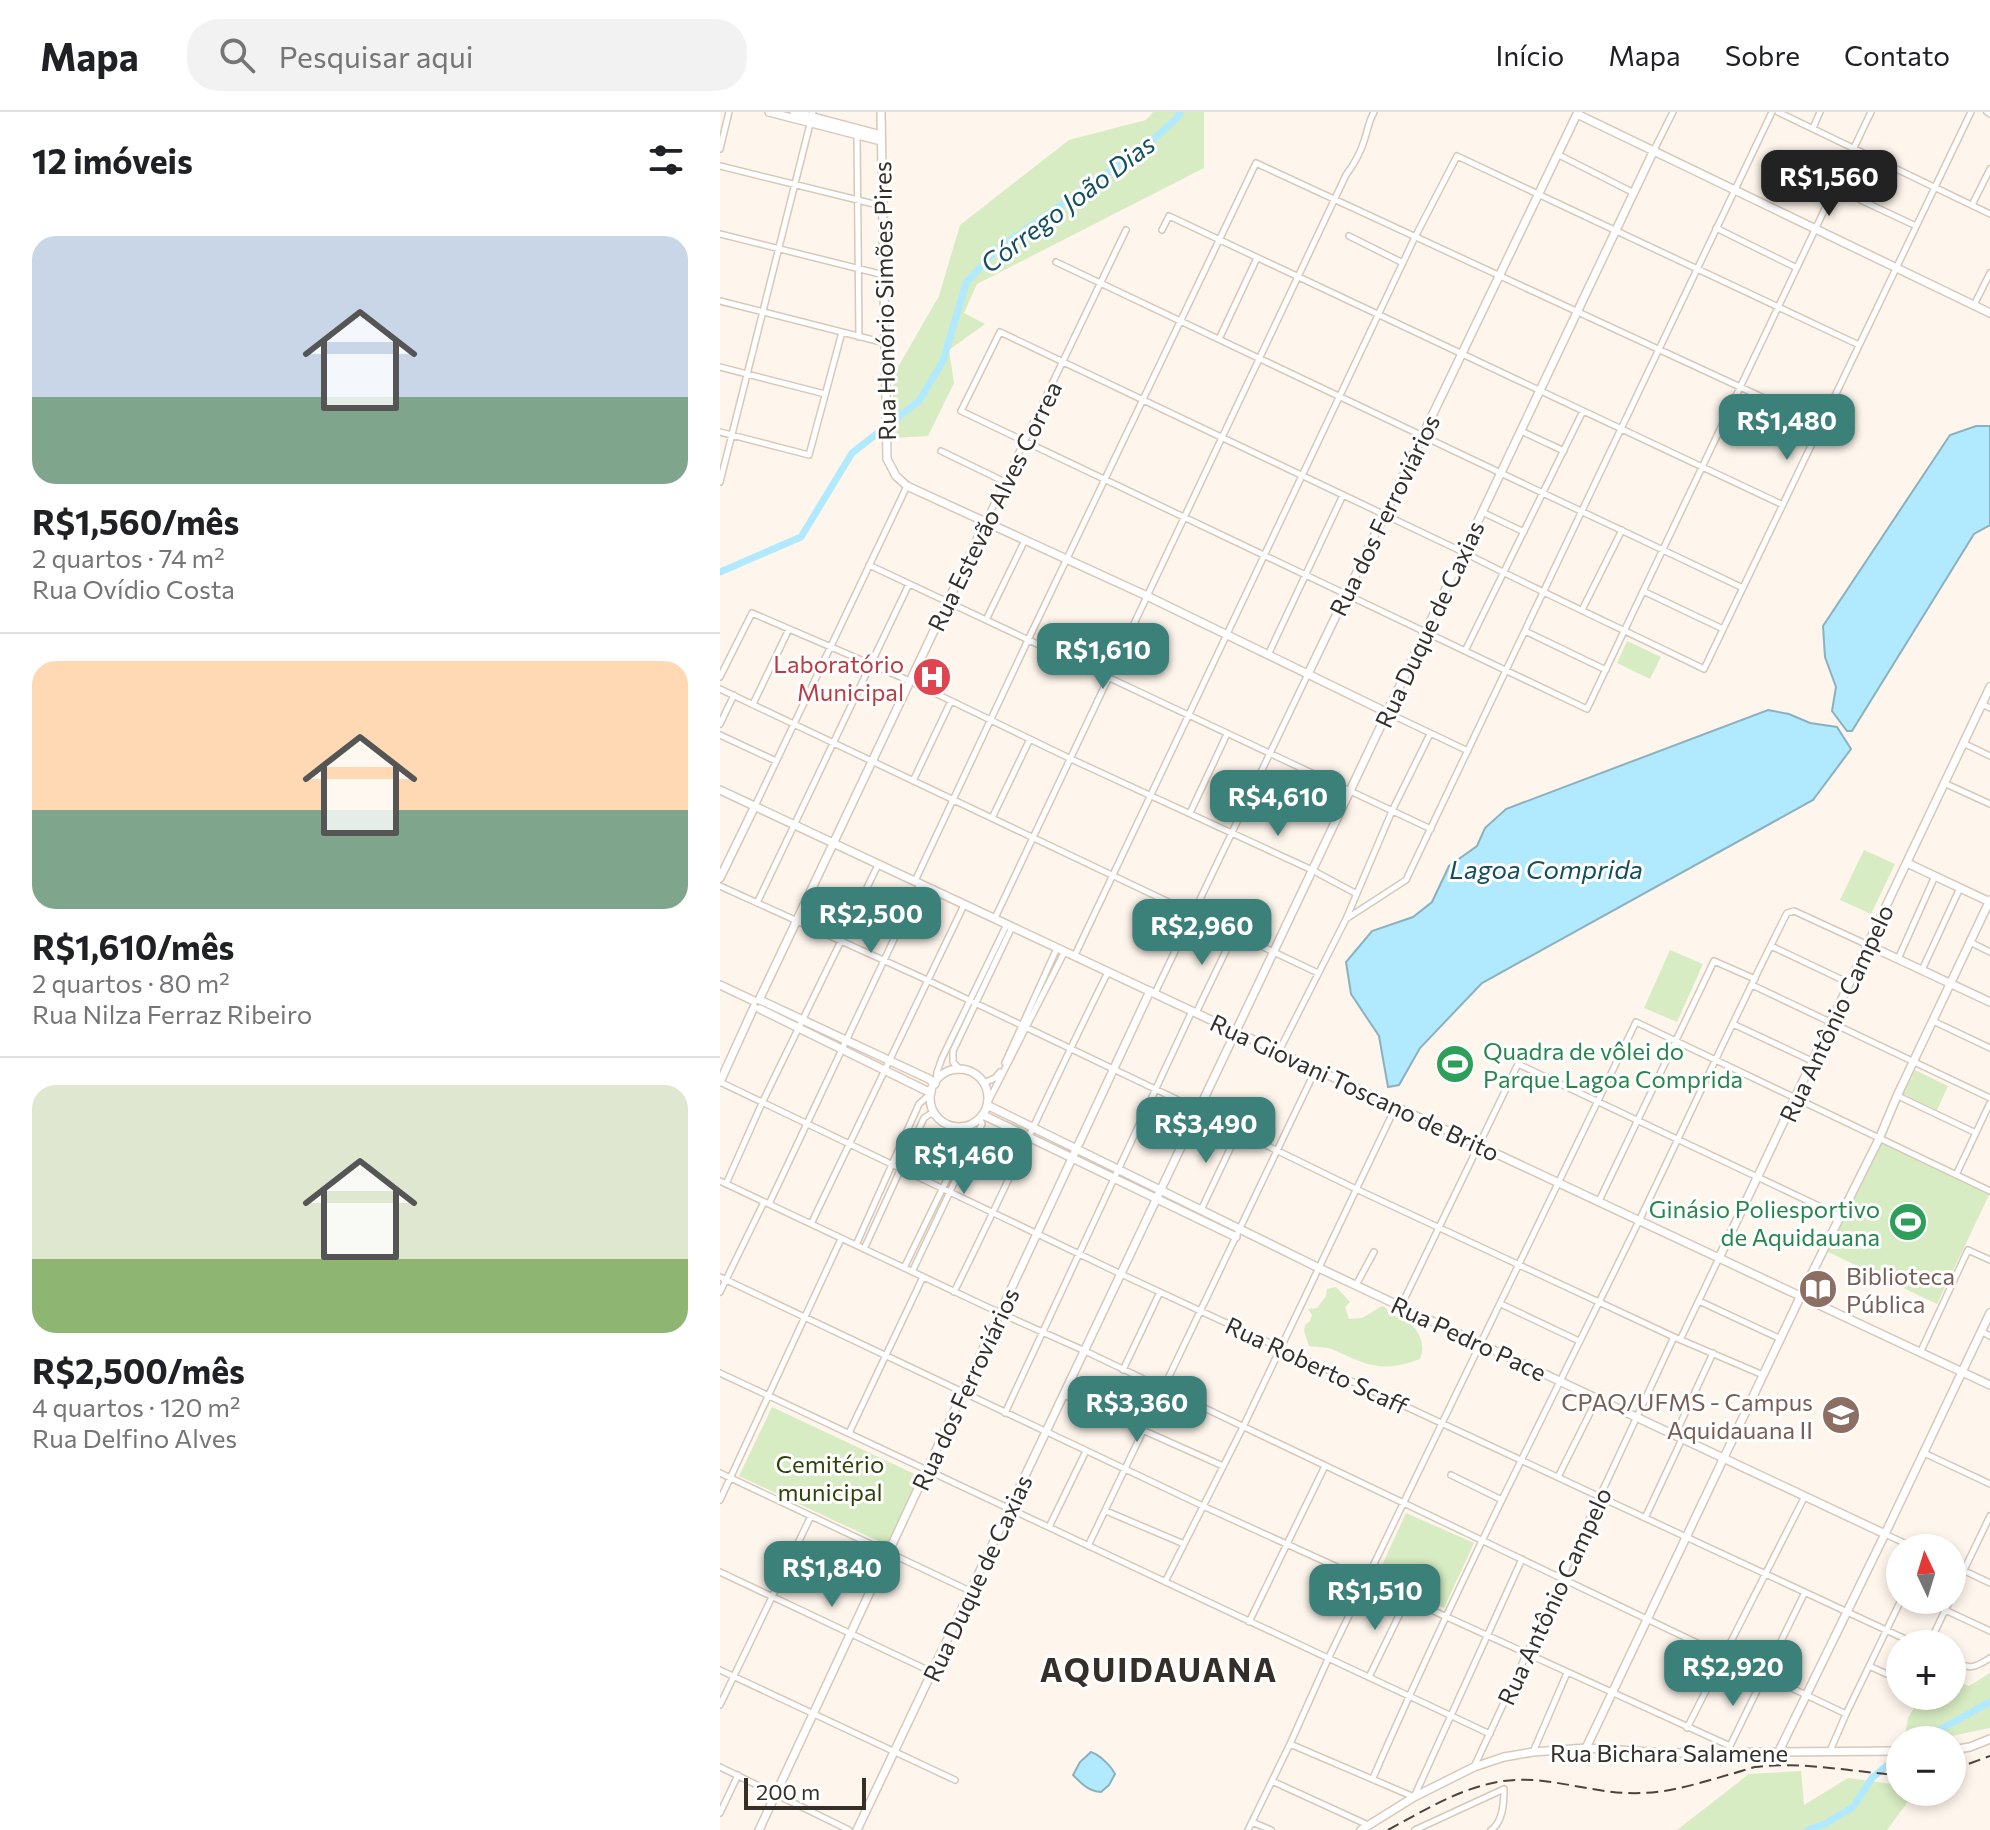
<!DOCTYPE html>
<html lang="pt">
<head>
<meta charset="utf-8">
<style>
	:root { --surface:#fff; --page:#f2f2f2; --text:#202124; --muted:#757577; --line:#e0e0e0; --accent:#3b817a }
	body { margin:0; font-family:Commissioner,sans-serif; background:var(--page); color:var(--text); height:100vh; display:flex; flex-direction:column; font-size:30px; white-space:nowrap }
	* { box-sizing:border-box; margin:0 }
	p { font-size:26px; color:var(--muted) }
	.icon { flex:none; width:44px; height:44px; fill:none; stroke:currentColor; stroke-width:2; stroke-linecap:round; stroke-linejoin:round }
	.map { position:relative; flex:1; overflow:hidden }
	.sheet { display:flex; flex-direction:column; background:var(--surface); width:720px }
	.sheet>* { flex:none }
	.needle { width:52px; rotate:356deg }
	.buttons { position:absolute; left:1166px; top:1422px; display:grid; gap:16px }
	.buttons a { display:grid; place-items:center; width:80px; height:80px; border-radius:50%; background:var(--surface); box-shadow:0 4px 12px #0003; font-size:40px }
	.scale { position:absolute; left:24px; bottom:20px; width:122px; box-sizing:border-box; padding-left:8px; border:4px solid #352f2a; border-top:0; font-size:22px; line-height:28px; white-space:nowrap; color:#352f2a; -webkit-text-stroke:6px #fff; paint-order:stroke }
	.price { position:absolute; translate:-50% -68px; padding:0 18px; border-radius:16px; background:var(--accent); color:#fff; font-size:26px; line-height:52px; filter:drop-shadow(0 2px 4px #0008) }
	.price::after { content:''; position:absolute; left:50%; top:48px; width:24px; height:18px; margin-left:-12px; background:inherit; clip-path:polygon(0 0,100% 0,50% 100%) }
	.price.on { background:#222; color:#fff }
	ul { padding:0; list-style:none }
	li { display:grid; align-content:center; gap:16px; height:424px; padding:0 32px }
	li+li { border-top:2px solid var(--line) }
	li span { display:grid; place-items:center; height:248px; border-radius:24px; color:#555 }
	li>.icon { margin-inline-start:auto }
	span .icon { width:144px; height:144px; fill:#fffc; stroke-width:1 }
	li b { font-size:34px }
	h2 { display:flex; justify-content:space-between; align-items:center; height:96px; padding:0 32px; font-size:34px }
	header { display:flex; align-items:center; gap:48px; box-sizing:border-box; height:112px; padding:0 40px; background:var(--surface); border-bottom:2px solid var(--line) }
	header strong { font-size:38px }
	nav { display:flex; gap:44px; margin-inline-start:auto; font-size:28px }
	.search { width:560px; height:72px; background:var(--page); display:flex; align-items:center; gap:20px; box-sizing:border-box; padding:0 28px; border-radius:32px; color:var(--muted); font-size:30px }
	main { display:flex; flex:1; min-height:0 }
	.map>svg:first-child { display:block }
	.green { fill:#d7ecc2 }
	.water { fill:#b1e9fe; stroke:#8cb1be; stroke-width:2 }
	.lines { fill:none; stroke-linecap:round; stroke-linejoin:round }
	.river { stroke:#b1e9fe; stroke-width:7 }
	.street-casing { stroke:#d7c8ba; stroke-width:8 }
	.secondary-casing { stroke:#d7c8ba; stroke-width:10 }
	.street { stroke:#fff; stroke-width:5 }
	.secondary { stroke:#fff; stroke-width:7 }
	.rail { stroke:#4a443f; stroke-width:2; stroke-dasharray:12 6; stroke-linecap:butt }
	.labels { text-anchor:middle; dominant-baseline:central; stroke-width:6; stroke-linejoin:round; paint-order:stroke }
	.street-label { font-size:24px; fill:#352f2a; stroke:#fff }
	.health-label { font-size:24px; fill:#be3a42; stroke:#fff; text-anchor:end }
	.leisure-label { font-size:24px; fill:#27864d; stroke:#fff; text-anchor:start }
	.education-label { font-size:24px; fill:#785e54; stroke:#fff; text-anchor:start }
	.park-label { font-size:24px; fill:#2d4407; stroke:#fff }
	.water-label { font-size:26px; font-style:italic; fill:#144f61; stroke:#fff }
	.district-label { font-size:32px; font-weight:bold; letter-spacing:2px; fill:#352f2a; stroke:#fff }
</style>
</head>
<body>
<header>
<strong>Mapa</strong>
<div class="search"><svg class="icon" aria-label="search" viewBox="0 0 24 24"><circle cx="10" cy="10" r="6"/><path d="M15 15l6 6"/></svg>Pesquisar aqui</div>
<nav><a>Início</a><a>Mapa</a><a>Sobre</a><a>Contato</a></nav>
</header>
<main>
<section class="sheet">
<h2>12 imóveis<svg class="icon" aria-label="filters" viewBox="0 0 24 24"><path d="M4 7h16M4 17h16"/><circle cx="9" cy="7" r="2"/><circle cx="15" cy="17" r="2"/></svg></h2>
<ul>
<li><span style="background:linear-gradient(#c9d6e8 65%,#7fa58c 0)"><svg class="icon" aria-label="home" viewBox="0 0 24 24"><path d="M3 11l9-7 9 7M6 9v11h12V9"/></svg></span><div><b>R$1,560/mês</b><p>2 quartos · 74 m²</p><p>Rua Ovídio Costa</p></div></li>
<li><span style="background:linear-gradient(#ffd9b3 60%,#7fa58c 0)"><svg class="icon" aria-label="home" viewBox="0 0 24 24"><path d="M3 11l9-7 9 7M6 9v11h12V9"/></svg></span><div><b>R$1,610/mês</b><p>2 quartos · 80 m²</p><p>Rua Nilza Ferraz Ribeiro</p></div></li>
<li><span style="background:linear-gradient(#dfe7d0 70%,#8fb573 0)"><svg class="icon" aria-label="home" viewBox="0 0 24 24"><path d="M3 11l9-7 9 7M6 9v11h12V9"/></svg></span><div><b>R$2,500/mês</b><p>4 quartos · 120 m²</p><p>Rua Delfino Alves</p></div></li>
</ul>
</section>
<div class="map">
<svg width="1270" height="1718" viewBox="0 0 1270 1718">
	<rect width="100%" height="100%" fill="#fef5ec"/>
	<!-- green -->
	<path class="green" d="M433 0H484V56L257 172 244 201 265 212 229 238 234 271 208 324 171 326 174 262 219 184 240 113 349 28 426 8Z
		M907 529 941 545 930 567 897 551Z
		M1144 738 1175 752 1151 802 1120 788Z
		M950 838 983 852 957 910 924 896Z
		M1195 958 1228 974 1217 998 1183 982Z
		M1159 1027 1270 1081 1217 1192 1106 1139Z
		M616 1175 630 1190 625 1195 629 1207 642 1206 662 1194 666 1196 670 1204C690 1203 709 1227 700 1247 662 1261 649 1254 614 1238 606 1234 597 1236 589 1234L584 1219 585 1213 590 1209 592 1203 588 1197 597 1196 606 1184 607 1177Z
		M52 1295 201 1365 169 1434 19 1364Z
		M686 1401 754 1431 724 1496 656 1466Z
		M1270 1561V1616L1212 1628H1184L1188 1606 1195 1594 1217 1584 1225 1586 1232 1584V1575L1242 1572 1249 1574Z
		M1081 1659 1084 1693 1128 1666 1180 1673V1680H1195L1167 1718H957L1029 1662Z"/>
	<!-- water -->
	<path class="water" d="M1256 314H1270V413L1254 422 1132 619H1127L1112 599 1116 575 1105 545 1103 514 1230 323Z
		M1048 598 1069 602 1090 611 1117 615 1131 637 1093 688 762 871 700 936 679 973 668 975 659 924 631 882 626 850 652 819 693 805 712 790 729 754 757 734 765 716 786 697Z
		M371 1640C380 1643 391 1654 395 1662L389 1673 381 1680C368 1679 362 1672 353 1663L360 1650Z"/>
	<g class="lines">
		<!-- river -->
		<path class="river" d="M0 460 81 425 132 341 199 289 223 249 246 171 276 138 425 35 458 5 460 0
			M1201 1628 1270 1590
			M1088 1718 1105 1712 1133 1695 1152 1666 1180 1643"/>
		<defs>
			<path id="street" d="M1058 0 1270 102
				M1151 0C1056 199 962 398 867 597L241 299 280 220 743 440C823 481 904 518 984 557L1251 0
				M1267 0 1270 2
				M1093 16 1100 0
				M137 23 139 225
				M0 37 9 0
				M934 38 953 0
				M837 42 914 81
				M0 54 162 94
				M1115 76 1196 114
				M1252 93 1270 57
				M996 116 1077 156
				M442 118 449 104 1063 393
				M0 122 164 163
				M629 124 683 151
				M336 150 1023 476
				M0 189 165 231
				M1254 193 1270 161
				M499 227 537 146
				M0 255 105 282
				M801 319 844 339
				M0 320 89 343 122 220
				M221 339 285 370
				M0 370 93 0
				M762 400 804 420
				M266 409 406 118
				M149 453 711 717
				M923 479 1003 517
				M862 498 902 418
				M266 508 305 428
				M805 519 886 558
				M745 539 863 299
				M548 543 623 383
				M0 565 32 501 190 569 351 647 592 758 635 781
				M0 577 598 861
				M33 592 69 517
				M1262 592 1270 596
				M668 601 748 639
				M0 612 14 583
				M0 623 56 649
				M1243 631 1270 644
				M193 669 231 589
				M1224 671 1270 692
				M35 694 187 374
				M470 701 507 622
				M272 706 310 627
				M195 769 308 528 536 51 1100 312
				M0 774 207 868 479 998
				M37 791 189 472
				M275 806 626 63C635 51 641 40 645 26 648 16 649 9 654 0
				M626 807 686 768 1052 0
				M1250 830 1270 840
				M1051 834 1129 871
				M355 843 695 125 737 44 1139 233
				M1178 847 1215 764
				M1202 858 1240 776
				M1032 873 1270 986
				M435 881 588 562
				M476 901 514 822
				M1213 909 1270 936
				M1013 912 1092 949
				M559 939 626 807 672 699 710 622
				M285 951 337 836
				M240 958 233 950V939L292 815
				M0 970 401 1162 1196 1532
				M216 970 217 960 222 946 287 812
				M264 971 275 966 280 960
				M1178 984 1256 1021
				M268 990 345 839
				M480 1001 636 1077 954 1225 1043 1263
				M1236 1063 1270 991
				M0 1069 280 1201 365 1239 1126 1602 1181 1488
				M6 1072 42 991 158 753
				M879 1089 994 849 1035 867
				M49 1092 200 772
				M481 1098 518 1020
				M91 1112 244 793
				M136 1133 199 992 210 982
				M144 1137 204 1006 210 1002 216 1003
				M184 1156 246 1028V1022L242 1015
				M192 1160 262 1012 260 1007
				M0 1165 483 1394 1010 1634
				M636 1173 654 1140
				M0 1180 44 1090
				M234 1180C287 1074 335 966 388 860
				M979 1189 1061 1227
				M781 1192 859 1229
				M681 1194 798 952 1120 1104
				M1261 1219 1270 1224
				M961 1226 999 1146
				M1200 1241 1248 1138 1270 1148
				M403 1258 440 1180
				M0 1261 770 1622
				M344 1283 503 1354
				M285 1301 472 899
				M129 1321 203 1165
				M955 1323 993 1241
				M1204 1341 1270 1372
				M0 1361 250 1479
				M731 1363 782 1388
				M838 1365 877 1287
				M0 1388 121 1127
				M386 1399 464 1432
				M925 1406 962 1327
				M329 1415 366 1339
				M1165 1422 1195 1436
				M368 1434 596 957
				M1232 1453 1270 1471
				M0 1460 212 1560
				M445 1470 523 1315 676 994
				M1232 1483 1270 1404
				M1225 1498 1270 1519
				M529 1510 605 1354
				M1209 1532 1230 1488
				M1232 1549C1250 1557 1253 1557 1270 1546
				M1149 1554 1180 1568
				M0 1558 235 1668
				M649 1565 687 1487
				M0 1593 91 1404
				M967 1616 1085 1384
				M570 1632 694 1685 802 1447
				M1009 1636 1085 1480
				M1110 1639 1126 1602
				M813 1640 847 1561
				M0 1655 129 1718
				M754 1655 954 1225
				M653 1666C734 1479 827 1297 917 1113 967 1009 1015 904 1067 801L1074 799 1148 833
				M552 1669 648 1713
				M0 1701 18 1663
				M532 1710 551 1718
				M528 1718 570 1632 608 1547 916 910 1270 1079
				M695 1718 784 1677C784 1691 783 1710 771 1718"/>
			<path id="secondary" d="M49 0 161 29
				M74 0 161 23
				M161 0 167 347 176 364 187 374 427 484 668 601
				M588 562 857 2 1270 201
				M0 678 1270 1273
				M1187 751 1270 790
				M0 766 35 694
				M1148 833 1270 890
				M0 873 34 889
				M39 888 266 409
				M42 889 209 967 215 972
				M40 897 211 981
				M210 986a29 29 0 1 1 58 0a29 29 0 1 1-58 0Z
				M0 970 34 895
				M267 993 599 1156 1165 1422
				M263 1003 516 1125
				M999 1146 1270 575
				M866 1636 1084 1177 1159 1027 1177 984 1270 788
				M1232 1638 1250 1635 1270 1627
				M1059 1639 1165 1422 1270 1201
				M39 1718 430 879
				M137 1718 934 38
				M641 1718 694 1685 754 1655 784 1645 813 1640 866 1636 946 1641 1180 1639"/>
		</defs>
		<!-- street casing -->
		<use href="#street" class="street-casing"/>
		<!-- secondary casing -->
		<use href="#secondary" class="secondary-casing"/>
		<!-- street -->
		<use href="#street" class="street"/>
		<!-- secondary -->
		<use href="#secondary" class="secondary"/>
		<!-- rail -->
		<path class="rail" d="M1232 1658 1270 1644
			M668 1718C714 1693 759 1664 814 1668 851 1671 886 1683 923 1681 953 1680 983 1670 1011 1662 1019 1660 1027 1657 1035 1655 1082 1649 1132 1660 1180 1663"/>
	</g>
	<!-- icons -->
	<defs>
		<symbol id="hospital-disc" viewBox="-11 -11 22 22"><circle r="9.5" fill="#e0444e" stroke="#fff"/><path d="M-5-5h3v3.5h4V-5h3V5h-3V1.5h-4V5h-3Z" fill="#fff"/></symbol>
		<symbol id="stadium-disc" viewBox="-11 -11 22 22"><circle r="9.5" fill="#2e9e5b" stroke="#fff"/><path d="M0-5a6.5 5 0 1 0 0 10a6.5 5 0 1 0 0-10ZM-3.5-1.8h7v3.6h-7Z" fill="#fff"/></symbol>
		<symbol id="library-disc" viewBox="-11 -11 22 22"><circle r="9.5" fill="#8d6e63" stroke="#fff"/><path d="M-6-4Q-3-5.5-.7-3.5V5Q-3 3-6 4ZM6-4Q3-5.5 .7-3.5V5Q3 3 6 4Z" fill="#fff"/></symbol>
		<symbol id="university-disc" viewBox="-11 -11 22 22"><circle r="9.5" fill="#8d6e63" stroke="#fff"/><path d="M0-5L7-2L0 1L-7-2ZM-4 1L0 2.5L4 1V4Q0 6-4 4Z" fill="#fff"/></symbol>
	</defs>
	<g fill-rule="evenodd">
		<use href="#hospital-disc" x="190" y="543" width="44" height="44"/>
		<use href="#stadium-disc" x="713" y="930" width="44" height="44"/>
		<use href="#stadium-disc" x="1166" y="1088" width="44" height="44"/>
		<use href="#library-disc" x="1076" y="1155" width="44" height="44"/>
		<use href="#university-disc" x="1099" y="1281" width="44" height="44"/>
	</g>
	<g class="labels">
		<!-- street labels -->
		<g class="street-label">
			<text transform="translate(164 189) rotate(-91)">Rua Honório Simões Pires</text>
			<text transform="translate(274 394) rotate(-64)">Rua Estevão Alves Correa</text>
			<text transform="translate(664 403) rotate(-64)">Rua dos Ferroviários</text>
			<text transform="translate(709 512) rotate(-65)">Rua Duque de Caxias</text>
			<text transform="translate(1116 901) rotate(-65)">Rua Antônio Campelo</text>
			<text transform="translate(635 975) rotate(25)">Rua Giovani Toscano de Brito</text>
			<text transform="translate(749 1226) rotate(25)">Rua Pedro Pace</text>
			<text transform="translate(597 1253) rotate(25)">Rua Roberto Scaff</text>
			<text transform="translate(245 1277) rotate(-65)">Rua dos Ferroviários</text>
			<text transform="translate(257 1466) rotate(-65)">Rua Duque de Caxias</text>
			<text transform="translate(834 1484) rotate(-65)">Rua Antônio Campelo</text>
			<text x="949" y="1640">Rua Bichara Salamene</text>
		</g>
		<!-- health labels -->
		<g class="health-label">
			<text x="184" y="551">Laboratório<tspan x="184" dy="28">Municipal</tspan></text>
		</g>
		<!-- leisure labels -->
		<g class="leisure-label">
			<text x="763" y="938">Quadra de vôlei do<tspan x="763" dy="28">Parque Lagoa Comprida</tspan></text>
			<text x="1160" y="1096" text-anchor="end">Ginásio Poliesportivo<tspan x="1160" dy="28">de Aquidauana</tspan></text>
		</g>
		<!-- education labels -->
		<g class="education-label">
			<text x="1126" y="1163">Biblioteca<tspan x="1126" dy="28">Pública</tspan></text>
			<text x="1093" y="1289" text-anchor="end">CPAQ/UFMS - Campus<tspan x="1093" dy="28">Aquidauana II</tspan></text>
		</g>
		<!-- park labels -->
		<g class="park-label">
			<text x="110" y="1351">Cemitério<tspan x="110" dy="28">municipal</tspan></text>
		</g>
		<!-- water labels -->
		<g class="water-label">
			<text transform="translate(347 91) rotate(-37)">Córrego João Dias</text>
			<text x="826" y="756">Lagoa Comprida</text>
		</g>
		<!-- district labels -->
		<g class="district-label">
			<text x="439" y="1557">AQUIDAUANA</text>
		</g>
	</g>
</svg>
<div class="buttons">
<a><svg class="needle" viewBox="-14 -14 28 28"><path d="M0-13l5 13h-10z" fill="#e53935"/><path d="M0 13l5-13h-10z" fill="#757577"/></svg></a>
<a>+</a>
<a>−</a>
</div>
<div class="scale">200 m</div>
<b class="price on" style="left:1109px;top:106px">R$1,560</b>
<b class="price" style="left:1067px;top:350px">R$1,480</b>
<b class="price" style="left:383px;top:579px">R$1,610</b>
<b class="price" style="left:558px;top:726px">R$4,610</b>
<b class="price" style="left:151px;top:843px">R$2,500</b>
<b class="price" style="left:482px;top:855px">R$2,960</b>
<b class="price" style="left:486px;top:1053px">R$3,490</b>
<b class="price" style="left:244px;top:1084px">R$1,460</b>
<b class="price" style="left:417px;top:1332px">R$3,360</b>
<b class="price" style="left:112px;top:1497px">R$1,840</b>
<b class="price" style="left:655px;top:1520px">R$1,510</b>
<b class="price" style="left:1013px;top:1596px">R$2,920</b>
</div>
</main>
</body>
</html>
